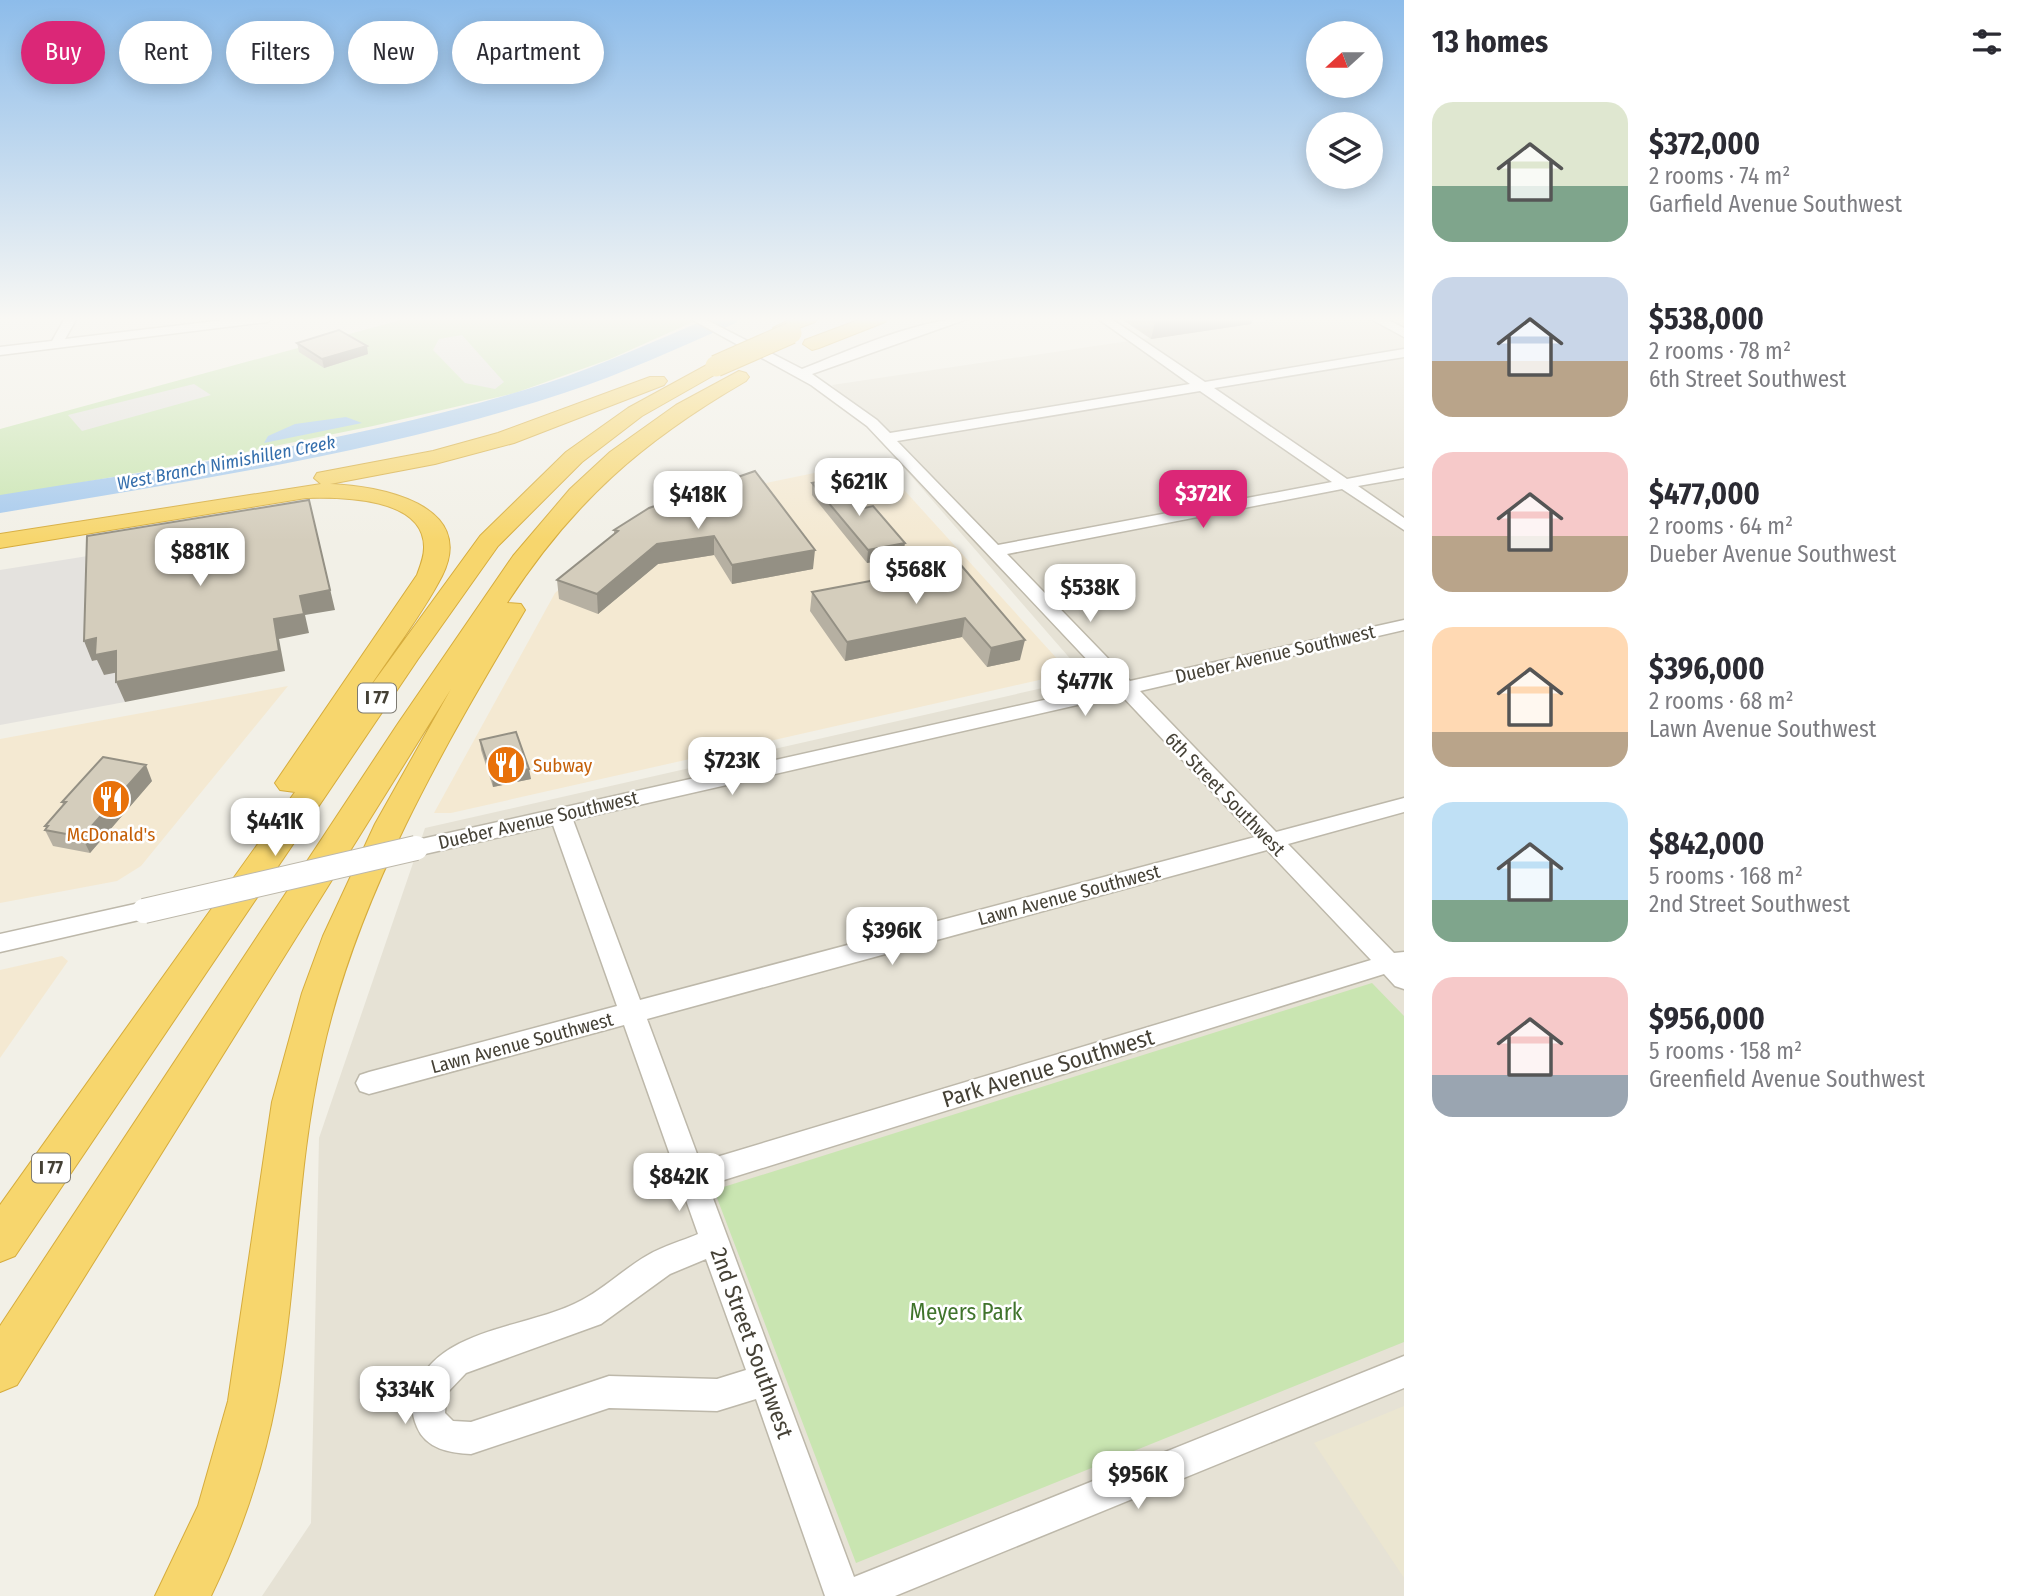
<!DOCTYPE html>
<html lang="en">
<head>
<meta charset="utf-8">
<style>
	:root { --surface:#fff; --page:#f2f2f3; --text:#2b2b33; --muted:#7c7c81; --accent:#db2777 }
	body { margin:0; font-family:"Fira Sans Condensed",sans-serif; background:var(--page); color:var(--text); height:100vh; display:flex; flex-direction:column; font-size:26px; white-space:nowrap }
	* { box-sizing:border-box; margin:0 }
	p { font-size:23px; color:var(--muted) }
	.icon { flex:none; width:38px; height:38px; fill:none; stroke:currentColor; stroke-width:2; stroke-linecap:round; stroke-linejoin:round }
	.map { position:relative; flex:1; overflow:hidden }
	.sheet { display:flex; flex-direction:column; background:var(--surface); width:630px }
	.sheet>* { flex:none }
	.guide { position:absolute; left:21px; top:21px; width:665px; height:63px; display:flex; gap:14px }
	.needle { width:46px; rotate:249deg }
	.controls { position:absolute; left:1306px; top:21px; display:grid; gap:14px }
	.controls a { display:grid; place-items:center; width:77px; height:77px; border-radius:50%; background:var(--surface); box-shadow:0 4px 18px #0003; font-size:35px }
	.price { position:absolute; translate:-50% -60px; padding:0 16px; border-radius:14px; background:#fff; color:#222; font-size:23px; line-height:46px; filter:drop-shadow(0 2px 4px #0008) }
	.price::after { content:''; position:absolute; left:50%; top:42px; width:21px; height:16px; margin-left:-10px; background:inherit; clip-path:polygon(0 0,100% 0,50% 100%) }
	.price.current { background:var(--accent); color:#fff }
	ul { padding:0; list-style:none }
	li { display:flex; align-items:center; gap:21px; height:175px; padding:0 28px }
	li span { display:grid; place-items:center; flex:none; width:196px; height:140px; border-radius:21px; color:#555 }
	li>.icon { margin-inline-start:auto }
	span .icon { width:84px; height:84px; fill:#fffc; stroke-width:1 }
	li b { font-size:30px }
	h2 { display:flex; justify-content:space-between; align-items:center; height:84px; padding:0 28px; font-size:30px }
	.chip { padding:0 24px; border-radius:32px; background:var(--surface); box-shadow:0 4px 18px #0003; font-size:24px; line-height:63px }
	.chip.current { background:var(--accent); color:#fff }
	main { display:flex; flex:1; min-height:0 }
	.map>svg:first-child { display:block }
	.residential { fill:#e6e2d5 }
	.commercial { fill:#f4e9d2 }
	.education { fill:#ebe6d1 }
	.green { fill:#c9e5b1 }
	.parking { fill:#e4e2de }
	.water { fill:#a5c9ed }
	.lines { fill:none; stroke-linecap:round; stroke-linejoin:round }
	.river { fill:#a5c9ed; fill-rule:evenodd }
	.minor-casing { stroke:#bdb8aa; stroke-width:3 }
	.highway-casing { stroke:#d6ac3d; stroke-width:2 }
	.minor { fill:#fff; fill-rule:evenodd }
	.highway { fill:#f7d66d; fill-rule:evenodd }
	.minor-bridge-casing { stroke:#bdb8aa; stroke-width:26; stroke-linecap:butt }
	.highway-bridge-casing { stroke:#d6ac3d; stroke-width:23; stroke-linecap:butt }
	.minor-bridge { stroke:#fff; stroke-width:24 }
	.highway-bridge { stroke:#f7d66d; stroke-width:21 }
	.wall { fill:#b6b0a2 }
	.shaded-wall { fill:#949084 }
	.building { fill:#d4cdbc; stroke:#949084; stroke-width:2 }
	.labels { text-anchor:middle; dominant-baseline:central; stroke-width:5; stroke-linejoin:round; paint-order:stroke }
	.far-water-label { font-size:18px; font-style:italic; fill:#346eac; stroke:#fff }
	.shield { fill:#fff; stroke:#7d7a72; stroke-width:2 }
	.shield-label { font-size:18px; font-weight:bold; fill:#454136 }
	.street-label { font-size:19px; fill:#454136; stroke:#fff }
	.food-label { font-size:19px; fill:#c56008; stroke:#fff; text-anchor:start }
	.near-street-label { font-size:23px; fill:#454136; stroke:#fff }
	.near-park-label { font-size:23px; fill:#40742c; stroke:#fff }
</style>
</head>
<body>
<main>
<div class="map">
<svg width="1404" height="1596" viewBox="0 0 1404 1596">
	<rect width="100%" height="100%" fill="#f2f0e7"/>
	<!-- residential -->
	<path class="residential" d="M1283 318H1404V1596H262L311 1523 319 1138 425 828 1087 678 832 385Z"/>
	<!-- commercial -->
	<path class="commercial" d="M877 460 1070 673 451 813H434L555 593 599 555 676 509 766 483Z
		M288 686 141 866 117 881 0 903V739Z
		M62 956 68 961 0 1058V970Z"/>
	<!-- education -->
	<path class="education" d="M1404 1406V1578L1314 1443Z"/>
	<!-- green -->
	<path class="green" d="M408 318H702L610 359 515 393 373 426 192 463 0 497V429Z
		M1372 983 1404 1016V1342L856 1563 714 1190Z"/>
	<!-- parking -->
	<path class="parking" d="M462 335 504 382 495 389 465 383 433 350 439 339Z
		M194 384 211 395 82 431 68 415Z
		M94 555 93 661 104 658 124 671 125 702 0 725V570Z"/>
	<!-- water -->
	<path class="water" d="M346 417 362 423 264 443 268 436 295 424Z"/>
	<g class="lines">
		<!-- river -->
		<path class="river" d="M710 318H739L736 323C679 347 623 374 564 393 381 453 190 481 0 513V495C184 466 369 439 547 383 603 365 656 340 710 318Z"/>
		<defs>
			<path id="minor" d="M65 318H77L65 339 241 318H273L267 322 0 355V347L52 341Z
				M689 318H703L802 369C848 351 920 318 970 318L812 374 877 420 890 433 1190 384 1097 318H1110L1205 382 1404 349V357L1214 388 1347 479 1404 468V478L1358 486 1404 518V530L1342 489 1007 554 1130 681 1404 620V630L1140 691 1276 832 1404 798V812L1288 844 1394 953 1404 952V989L1395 986 1384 974 708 1185 854 1577 1404 1356V1388L895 1596H825L756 1399 717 1411 609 1408 471 1454C450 1453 426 1449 417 1427 411 1413 411 1401 417 1386 441 1327 531 1328 582 1300 605 1288 625 1268 648 1255 663 1246 682 1241 698 1234L624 1025 369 1094 360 1091 356 1083 360 1075 369 1072 617 1006 553 825 416 856 408 854 405 848 408 842 1111 685 867 426 811 385ZM1200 391 1332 482 998 545 897 441ZM1121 695 1255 837 640 1000 573 820ZM1267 850 1371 960 700 1162 647 1019ZM706 1259 746 1370 717 1379 609 1376 471 1422 453 1421 445 1413 446 1394 466 1373 601 1324 670 1274Z
				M1369 318H1384L1404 328V337Z
				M144 902 152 905 156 911 152 917 0 952V934Z"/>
			<path id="highway" d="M793 318H818L815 322 782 334 773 328Z
				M864 318H888L885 322 819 348 812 350 803 344 805 340Z
				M716 360 726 366 723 370 642 416 582 462 498 546 418 659 15 1256 0 1262V1205L295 792 280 790 275 783 417 575C420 567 424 557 424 548 425 497 341 497 306 498L0 548V534L321 484 314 478 317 473 433 451 498 433 650 377H664L667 381 664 385 514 443 435 464 330 484C379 486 478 504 442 576 421 617 390 655 365 694L480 536 566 452 628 408Z
				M739 371 746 373 749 377 746 381C641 442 573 502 507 603L521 604 525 610C442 750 357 895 322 1055 296 1169 298 1287 276 1401 263 1469 241 1534 211 1596H155L198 1506 228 1401 272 1102 302 993 323 936 375 824 451 689 17 1385 0 1392V1326L397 725 513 556 570 489 610 452 676 405Z"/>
		</defs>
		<!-- minor casing -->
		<use href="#minor" class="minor-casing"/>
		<!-- highway casing -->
		<use href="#highway" class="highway-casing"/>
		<!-- minor -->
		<use href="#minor" class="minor"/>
		<!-- highway -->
		<use href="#highway" class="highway"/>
		<defs>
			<path id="minor-bridge" d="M144 911 416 848"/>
			<path id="highway-bridge" d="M716 366 791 333"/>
		</defs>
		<!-- minor-bridge casing -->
		<use href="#minor-bridge" class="minor-bridge-casing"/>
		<!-- highway-bridge casing -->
		<use href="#highway-bridge" class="highway-bridge-casing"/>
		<!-- minor-bridge -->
		<use href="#minor-bridge" class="minor-bridge"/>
		<!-- highway-bridge -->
		<use href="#highway-bridge" class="highway-bridge"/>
	</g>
	<!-- wall -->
	<path class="wall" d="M1120 318H1253L1251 324 1151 339Z
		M297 343 368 354 324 368 299 352Z
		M812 483 860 509 903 556 867 563 812 495Z
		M649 508 813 569 732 584 714 555 658 564 598 614 559 599 557 580 614 535V530Z
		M960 564 1020 660 987 667 962 637 845 661 810 611 812 592Z
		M480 740 531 779 493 787 481 750Z
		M152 781 90 853 53 846 45 830 46 828 45 826 63 805 62 802Z"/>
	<!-- shaded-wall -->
	<path class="shaded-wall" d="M1187 318H1253L1251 324 1151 339 1155 322Z
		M367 346 368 354 324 368 322 359Z
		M309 500 335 610 305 615 309 633 279 639 285 671 125 702 116 682 274 619 300 596Z
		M714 536V555L658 564 598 614 597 594 657 544Z
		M905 543 903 556 867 563 868 550Z
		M815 550 813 569 732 584V565Z
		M965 618 962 637 845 661 847 642Z
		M96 638 116 651 124 671 104 675 97 660 92 661 84 641Z
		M1025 640 1020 660 987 667 991 648Z
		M146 765 152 781 90 853 82 837Z
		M529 769 531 779 493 787 492 777Z"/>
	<!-- building -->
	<path class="building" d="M1148 318H1187L1155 322Z
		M339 330 367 346 322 359 297 343Z
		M755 471 815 550 732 565 714 536 657 544 597 594 557 580 618 531 614 530 649 508Z
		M834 479 860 509 873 506 905 543 868 550 812 483Z
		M309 500 330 590 300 596 304 614 274 619 279 651 116 682V651L95 655 96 638 84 641 87 536Z
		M960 564 1025 640 991 648 965 618 847 642 812 592Z
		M516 732 529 769 492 777 480 740Z
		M103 757 146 765 82 837 45 830 48 826H45L66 802H62Z"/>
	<!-- sky -->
	<linearGradient id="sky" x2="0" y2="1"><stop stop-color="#8dbcea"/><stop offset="0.59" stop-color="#f9f8f4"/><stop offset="1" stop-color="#f9f8f4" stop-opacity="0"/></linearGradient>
	<rect width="1404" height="541" fill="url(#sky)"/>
	<!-- icons -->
	<defs>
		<symbol id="restaurant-disc" viewBox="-11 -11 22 22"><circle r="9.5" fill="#e8710a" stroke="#fff"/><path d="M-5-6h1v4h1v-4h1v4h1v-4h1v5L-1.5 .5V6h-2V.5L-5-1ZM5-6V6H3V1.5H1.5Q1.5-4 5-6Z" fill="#fff"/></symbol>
	</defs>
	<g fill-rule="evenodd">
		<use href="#restaurant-disc" x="484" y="743" width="44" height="44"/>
		<use href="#restaurant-disc" x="89" y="777" width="44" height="44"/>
	</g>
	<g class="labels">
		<!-- far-water labels -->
		<g class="far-water-label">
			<text transform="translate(226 463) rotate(-11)">West Branch Nimishillen Creek</text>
		</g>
		<!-- shield labels -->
		<g class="shield">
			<rect x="358" y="683.5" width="38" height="29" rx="5"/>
			<rect x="32" y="1153.5" width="38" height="29" rx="5"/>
		</g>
		<g class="shield-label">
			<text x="377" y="698">I 77</text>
			<text x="51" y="1168">I 77</text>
		</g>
		<!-- street labels -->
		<g class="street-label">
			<text transform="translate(1275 654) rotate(-13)">Dueber Avenue Southwest</text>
			<text transform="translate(1225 794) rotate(46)">6th Street Southwest</text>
			<text transform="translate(538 820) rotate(-13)">Dueber Avenue Southwest</text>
			<text transform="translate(1069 895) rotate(-15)">Lawn Avenue Southwest</text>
			<text transform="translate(522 1043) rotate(-15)">Lawn Avenue Southwest</text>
		</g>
		<!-- food labels -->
		<g class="food-label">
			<text x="533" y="765">Subway</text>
			<text x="111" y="834" text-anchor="middle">McDonald's</text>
		</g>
		<!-- near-street labels -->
		<g class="near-street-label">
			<text transform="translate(1048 1068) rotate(-17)">Park Avenue Southwest</text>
			<text transform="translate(752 1343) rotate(70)">2nd Street Southwest</text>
		</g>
		<!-- near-park labels -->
		<g class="near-park-label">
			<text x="966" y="1312">Meyers Park</text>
		</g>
	</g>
</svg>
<div class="controls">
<a><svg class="needle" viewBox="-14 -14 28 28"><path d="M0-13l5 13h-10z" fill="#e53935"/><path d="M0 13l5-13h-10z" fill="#7c7c81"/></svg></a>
<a><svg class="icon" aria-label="layers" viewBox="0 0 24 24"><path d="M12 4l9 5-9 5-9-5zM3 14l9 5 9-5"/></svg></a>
</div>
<b class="price" style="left:859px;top:518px">$621K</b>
<b class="price current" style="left:1203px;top:530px">$372K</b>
<b class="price" style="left:698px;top:531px">$418K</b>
<b class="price" style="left:200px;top:588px">$881K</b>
<b class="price" style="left:916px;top:606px">$568K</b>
<b class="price" style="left:1090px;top:624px">$538K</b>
<b class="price" style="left:1085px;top:718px">$477K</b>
<b class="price" style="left:732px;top:797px">$723K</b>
<b class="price" style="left:275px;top:858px">$441K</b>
<b class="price" style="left:892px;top:967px">$396K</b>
<b class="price" style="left:679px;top:1213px">$842K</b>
<b class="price" style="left:405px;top:1426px">$334K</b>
<b class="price" style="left:1138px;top:1511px">$956K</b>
<div class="guide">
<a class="chip current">Buy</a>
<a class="chip">Rent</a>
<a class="chip">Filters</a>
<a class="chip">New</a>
<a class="chip">Apartment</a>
</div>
</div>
<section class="sheet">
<h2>13 homes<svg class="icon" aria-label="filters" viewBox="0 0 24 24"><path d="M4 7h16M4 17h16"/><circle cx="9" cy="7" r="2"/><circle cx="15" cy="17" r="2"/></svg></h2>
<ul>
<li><span style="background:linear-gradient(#dfe7d0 60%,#7fa58c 0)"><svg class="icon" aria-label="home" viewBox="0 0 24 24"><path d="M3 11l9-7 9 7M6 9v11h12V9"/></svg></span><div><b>$372,000</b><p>2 rooms · 74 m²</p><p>Garfield Avenue Southwest</p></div></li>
<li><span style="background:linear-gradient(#c9d6e8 60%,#b9a48a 0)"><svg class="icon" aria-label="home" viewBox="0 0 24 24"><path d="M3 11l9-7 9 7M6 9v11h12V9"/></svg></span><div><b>$538,000</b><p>2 rooms · 78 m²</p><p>6th Street Southwest</p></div></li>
<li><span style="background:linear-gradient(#f6c9c9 60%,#b9a48a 0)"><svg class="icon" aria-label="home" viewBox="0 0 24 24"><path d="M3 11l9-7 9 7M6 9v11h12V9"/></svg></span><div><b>$477,000</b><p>2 rooms · 64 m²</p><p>Dueber Avenue Southwest</p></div></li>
<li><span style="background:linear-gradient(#ffd9b3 75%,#b9a48a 0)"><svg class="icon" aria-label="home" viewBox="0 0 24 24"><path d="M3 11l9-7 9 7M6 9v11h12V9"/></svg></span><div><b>$396,000</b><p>2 rooms · 68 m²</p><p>Lawn Avenue Southwest</p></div></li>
<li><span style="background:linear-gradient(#bfe0f5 70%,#7fa58c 0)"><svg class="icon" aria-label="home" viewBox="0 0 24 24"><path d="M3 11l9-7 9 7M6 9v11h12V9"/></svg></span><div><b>$842,000</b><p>5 rooms · 168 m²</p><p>2nd Street Southwest</p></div></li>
<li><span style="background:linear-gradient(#f6c9c9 70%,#9aa5b1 0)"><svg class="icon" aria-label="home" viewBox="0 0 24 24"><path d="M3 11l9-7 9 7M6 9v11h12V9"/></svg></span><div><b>$956,000</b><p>5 rooms · 158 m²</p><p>Greenfield Avenue Southwest</p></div></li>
</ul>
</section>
</main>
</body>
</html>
